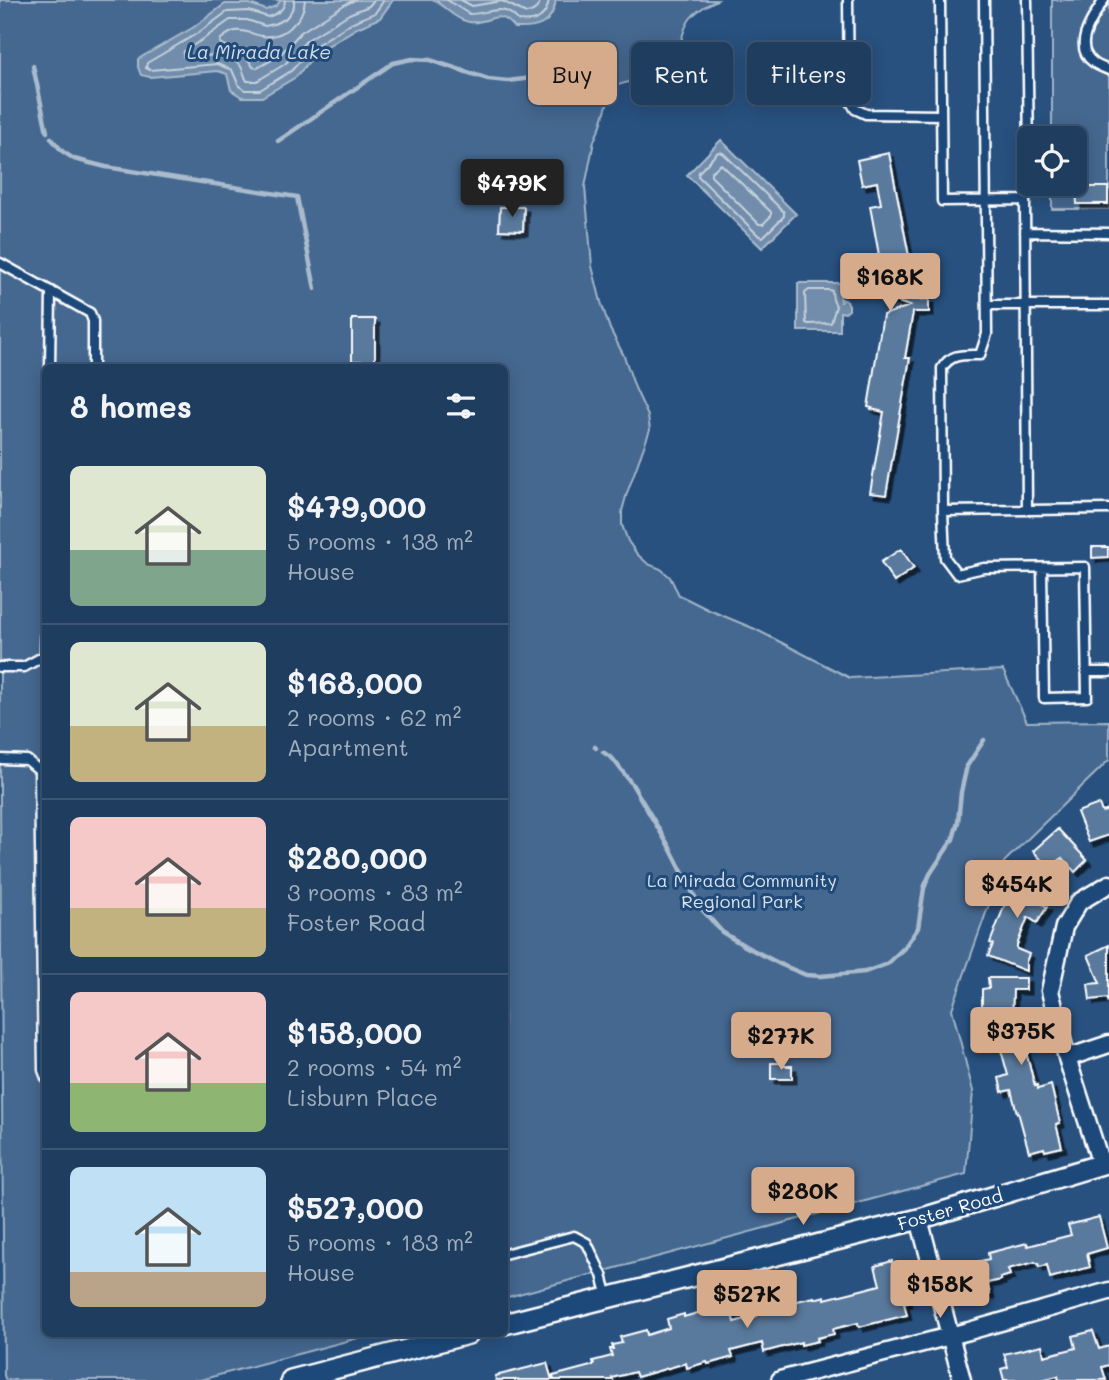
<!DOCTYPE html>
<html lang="en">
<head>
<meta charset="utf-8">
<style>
	:root { --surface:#1e3d5f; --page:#264465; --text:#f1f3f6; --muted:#a1aebd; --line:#3c5674; --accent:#d6ab8b }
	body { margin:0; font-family:Mali,sans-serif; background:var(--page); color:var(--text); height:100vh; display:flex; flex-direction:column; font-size:26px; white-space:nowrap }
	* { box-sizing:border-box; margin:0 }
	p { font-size:23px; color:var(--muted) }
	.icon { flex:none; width:38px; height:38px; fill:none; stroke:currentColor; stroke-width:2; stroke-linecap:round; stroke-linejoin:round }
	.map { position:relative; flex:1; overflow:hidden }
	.drawer { position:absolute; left:42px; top:364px; width:466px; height:973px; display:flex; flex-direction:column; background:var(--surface); border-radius:10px; box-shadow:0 4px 18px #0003,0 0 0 2px var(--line) }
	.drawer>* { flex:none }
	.top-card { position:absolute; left:528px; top:42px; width:474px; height:63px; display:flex; gap:14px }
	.buttons { position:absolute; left:1017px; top:126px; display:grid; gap:14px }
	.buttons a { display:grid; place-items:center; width:70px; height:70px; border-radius:10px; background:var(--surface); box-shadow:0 4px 18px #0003,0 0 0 2px var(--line); font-size:35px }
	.price { position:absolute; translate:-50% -60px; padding:0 16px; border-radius:7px; background:var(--accent); color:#111; font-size:23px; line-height:46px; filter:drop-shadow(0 2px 4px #0008) }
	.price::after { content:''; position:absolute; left:50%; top:42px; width:21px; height:16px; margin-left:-10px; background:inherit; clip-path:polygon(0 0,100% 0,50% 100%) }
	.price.on { background:#222; color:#fff }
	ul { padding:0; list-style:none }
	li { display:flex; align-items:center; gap:21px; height:175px; padding:0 28px }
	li+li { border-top:2px solid var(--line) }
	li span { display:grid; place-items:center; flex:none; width:196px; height:140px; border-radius:10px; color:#555 }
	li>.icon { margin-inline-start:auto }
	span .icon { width:84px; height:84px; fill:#fffc; stroke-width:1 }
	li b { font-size:30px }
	h2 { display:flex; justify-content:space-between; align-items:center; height:84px; padding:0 28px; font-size:30px }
	.pill { padding:0 24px; border-radius:10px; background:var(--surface); box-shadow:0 4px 18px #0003,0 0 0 2px var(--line); font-size:24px; line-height:63px }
	.pill.on { background:var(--accent); color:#111 }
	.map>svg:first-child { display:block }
	.green { fill:#446890; stroke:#a2b4c8; stroke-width:2 }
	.water { fill:#718dab; stroke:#aabbcd; stroke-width:2 }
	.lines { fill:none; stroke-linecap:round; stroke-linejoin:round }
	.shore { stroke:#c6d1dd; stroke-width:2 }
	.stream { stroke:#aabbcd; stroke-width:4.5 }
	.building { fill:#5a7a9d; stroke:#fff; stroke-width:2; filter:url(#shadow) }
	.service-casing { stroke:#fff; stroke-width:13 }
	.minor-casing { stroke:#fff; stroke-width:21 }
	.tertiary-casing { stroke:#fff; stroke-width:24 }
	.service { stroke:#1f4a7a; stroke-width:8 }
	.minor { stroke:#1f4a7a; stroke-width:16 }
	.tertiary { stroke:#1f4a7a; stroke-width:19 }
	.labels { text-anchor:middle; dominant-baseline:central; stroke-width:6; stroke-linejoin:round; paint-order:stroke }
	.park-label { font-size:18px; fill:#dae1e9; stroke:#1f4a7a }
	.street-label { font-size:18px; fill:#fff; stroke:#1f4a7a }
	.water-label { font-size:19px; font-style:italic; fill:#d4dde6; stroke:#1f4a7a }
</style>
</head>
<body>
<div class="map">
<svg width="1109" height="1380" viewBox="0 0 1109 1380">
	<defs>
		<filter id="shadow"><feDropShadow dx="4.5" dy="4.5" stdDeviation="0" flood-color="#0009"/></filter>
	</defs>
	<rect width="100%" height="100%" fill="#28517f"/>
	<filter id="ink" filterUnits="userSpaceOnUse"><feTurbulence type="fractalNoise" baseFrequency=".0143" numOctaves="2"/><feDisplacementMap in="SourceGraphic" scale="14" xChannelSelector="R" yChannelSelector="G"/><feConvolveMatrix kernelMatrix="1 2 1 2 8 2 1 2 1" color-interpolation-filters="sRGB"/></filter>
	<g filter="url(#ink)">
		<!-- green -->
		<path class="green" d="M0 0H717C708 5 696 10 690 19 679 33 682 57 668 69 657 79 627 79 612 88L601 125 594 141 585 187 592 266 601 302 610 329 624 356 635 388 648 416 650 430 627 493 622 511V525L628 541 637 554 648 564 661 569 670 577 679 595 709 610 755 629 850 678 1003 670 1027 722 1109 721V760L1004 862 952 1009 973 1091 966 1174 504 1298V368H46V1334H373L200 1380H6L4 1376 0 802Z
			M1052 0H1109V209H1052V184H1074V138H1052Z"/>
		<!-- water -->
		<path class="water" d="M281 0H393L380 18 357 28 316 53 296 77 262 97H242L231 90 227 74 218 71 150 77 141 75 138 67V59L194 27 225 4H250L266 10 276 6Z
			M435 0H556C552 25 538 29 515 28 498 6 489 25 469 22 457 20 444 7 435 0Z
			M721 140 796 214 762 248 687 175Z
			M798 283H840V302H842V299L847 301 849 305V310L845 313 840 312V331H798Z"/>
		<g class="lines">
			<!-- shore -->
			<path class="shore" d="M285 0C285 10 276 14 268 17L249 11 227 12 198 33 147 63 146 68 150 70 217 64 232 70 239 86 245 90H260L291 71 313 47 353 22 375 13 384 0
				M294 0V6L290 13 285 19 274 24 265 26 247 20H230L202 40 184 51 183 56 186 58C202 56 228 50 240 65 243 69 244 76 247 81H257L285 64 307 40 349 14 369 6 374 0
				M305 0C304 20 283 39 262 36 253 35 245 29 235 31 230 32 225 36 221 39L220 43C234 50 245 52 253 67L257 68 279 56 301 32 344 5 355 0
				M447 0 469 14C491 14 501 1 519 21 536 23 546 18 549 0
				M461 0 472 6 502 1 526 13C534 12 539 8 540 0
				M718 152 723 153 784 212V216L763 237 759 236 698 176 699 172Z
				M721 164 771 212V216L763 224H759L711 176V172Z
				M809 290H829L832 291 833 300 836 306 831 323 809 324 806 323 805 293Z"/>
			<!-- stream -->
			<path class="stream" d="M33 66 47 132
				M51 138 62 151 74 159 106 167 297 197 315 289
				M278 141 393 63 412 59 430 60 488 79 508 81 540 77
				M595 747 596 748
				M603 752 613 759 632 784 670 848 700 907 722 932 745 946 782 965 806 975 821 976 865 972 887 964 904 948 918 928 924 888 930 874 953 839 958 822 961 792 967 766 984 740"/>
		</g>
		<!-- building -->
		<path class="building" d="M649 40H669V55H657V52H649Z
			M889 153 909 256 904 257 912 300 929 299V312H913L905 358H910L886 495 870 493 884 412 871 409 872 408 868 407 883 315 910 306 883 297 875 256 879 255 870 206 881 204 877 182 862 185 857 160Z
			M1076 187H1108V204H1077Z
			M500 207H524L523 231 499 230Z
			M352 319H375V361H352Z
			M1092 547H1108V557L1092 558Z
			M901 549 914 568 894 582 881 562Z
			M1099 804 1102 812 1109 810V835L1089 842 1077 812Z
			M1058 829 1087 860 1075 872 1062 858 1050 869 1033 851Z
			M1020 870 1026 874 1027 872 1044 882 1035 897 1037 898 1036 900 1047 907 1037 923 1028 917 1017 945V949L1029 954 1026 962V971L988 956 993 944 990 943 1005 904 1003 902 1009 892 1006 891Z
			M1109 945V1003L1107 998 1090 1000 1088 984 1100 983 1088 955Z
			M988 978H1026V990H1013L1012 1024 1032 1018 1037 1035 1024 1039 1023 1041 1035 1086 1037 1085 1038 1089 1051 1085 1060 1123 1056 1124 1062 1147 1045 1151 1044 1148 1029 1152 1018 1112 1017 1113 1011 1090 1002 1092 999 1078 1008 1075 991 1014 982 1013V989L989 988Z
			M771 1063H784V1066H792V1079H771Z
			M1099 1217 1107 1248 1087 1254 1090 1267 1050 1278 1047 1265 1039 1267 1038 1263H1035V1262L1008 1269 1010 1275 1000 1278 1001 1280 987 1283 990 1294 974 1298 970 1283 977 1281 972 1263 989 1259 988 1253 1027 1243 1028 1246 1071 1235 1068 1225Z
			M892 1261 897 1280 901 1279 907 1302 904 1303 907 1315 859 1327 858 1323 833 1329 834 1334 817 1338 818 1341 801 1345V1342L764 1352 762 1343 731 1351 733 1357 708 1364 707 1362 687 1368 686 1363 637 1377 635 1372 612 1378 613 1380H554L553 1376 587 1367 594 1365 593 1361 612 1356 610 1349H613L612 1345 622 1343 620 1337 646 1330 647 1335 669 1328 667 1319 684 1314V1317L725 1305 726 1307 730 1306 734 1322 757 1316 756 1312 764 1310 761 1298 773 1295 776 1306 814 1297V1299L825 1296V1299L857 1291 880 1285 875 1266Z
			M1093 1331 1099 1349 1109 1346V1365L1102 1367 1106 1380H1059L1058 1376 1041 1380H1004L1001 1369 1008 1367 1004 1354 1042 1345 1044 1356 1076 1348 1073 1336Z
			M547 1363 552 1380H496L495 1376Z"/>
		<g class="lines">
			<defs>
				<path id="service" d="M848 0 849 99 855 109 866 114 941 115
					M940 0 942 201 1025 200
					M984 0 987 334 980 355C964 355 951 353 942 368L943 511 1109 509
					M1027 0 1029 155
					M1104 0C1094 16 1071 46 1093 62 1097 66 1104 68 1109 70
					M1025 232 1109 233
					M0 263 90 313 93 321V368
					M987 305H1109
					M50 368 51 291
					M1027 510 1025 200 1029 190V184
					M943 511 945 558 957 574 984 568 1085 567 1087 697 1044 698 1042 568
					M45 655 46 611
					M0 667H24L46 655
					M1086 672H1109
					M0 759 27 760 39 770 43 1070 46 1078
					M504 1254 574 1236 587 1243 602 1275 608 1297"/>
				<path id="minor" d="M1067 1058 1109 1044
					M1101 1164 1067 1058 1050 991 1064 927 1079 902 1109 884
					M919 1219 962 1380
					M780 1380 969 1331 1109 1291"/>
				<path id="tertiary" d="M504 1324 919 1219 1109 1162
					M291 1380 468 1334"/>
			</defs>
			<!-- service casing -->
			<use href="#service" class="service-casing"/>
			<!-- minor casing -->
			<use href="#minor" class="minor-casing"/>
			<!-- tertiary casing -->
			<use href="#tertiary" class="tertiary-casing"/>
			<!-- service -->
			<use href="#service" class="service"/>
			<!-- minor -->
			<use href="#minor" class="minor"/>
			<!-- tertiary -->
			<use href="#tertiary" class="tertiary"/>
		</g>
	</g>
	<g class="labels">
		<!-- park labels -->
		<g class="park-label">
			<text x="742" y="880">La Mirada Community<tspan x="742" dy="21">Regional Park</tspan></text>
		</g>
		<!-- street labels -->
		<g class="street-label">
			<text transform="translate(950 1209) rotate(-16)">Foster Road</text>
		</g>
		<!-- water labels -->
		<g class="water-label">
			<text x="259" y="51">La Mirada Lake</text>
		</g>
	</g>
</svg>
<div class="buttons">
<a><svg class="icon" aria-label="locate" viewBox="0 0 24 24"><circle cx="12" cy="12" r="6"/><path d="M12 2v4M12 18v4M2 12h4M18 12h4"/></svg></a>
</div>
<b class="price on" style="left:512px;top:219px">$479K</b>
<b class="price" style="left:890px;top:313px">$168K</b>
<b class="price" style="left:1017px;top:920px">$454K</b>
<b class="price" style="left:1021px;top:1067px">$375K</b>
<b class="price" style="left:781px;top:1072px">$277K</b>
<b class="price" style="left:803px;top:1227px">$280K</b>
<b class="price" style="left:940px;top:1320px">$158K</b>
<b class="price" style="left:747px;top:1330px">$527K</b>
<div class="top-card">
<a class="pill on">Buy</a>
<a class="pill">Rent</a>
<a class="pill">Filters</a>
</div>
<section class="drawer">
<h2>8 homes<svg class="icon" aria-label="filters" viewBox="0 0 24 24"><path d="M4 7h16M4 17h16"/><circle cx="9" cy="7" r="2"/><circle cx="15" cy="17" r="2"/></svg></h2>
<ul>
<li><span style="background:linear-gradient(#dfe7d0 60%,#7fa58c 0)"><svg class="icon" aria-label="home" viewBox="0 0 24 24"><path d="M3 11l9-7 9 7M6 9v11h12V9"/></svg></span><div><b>$479,000</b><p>5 rooms · 138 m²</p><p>House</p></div></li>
<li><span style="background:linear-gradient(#dfe7d0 60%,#c2b280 0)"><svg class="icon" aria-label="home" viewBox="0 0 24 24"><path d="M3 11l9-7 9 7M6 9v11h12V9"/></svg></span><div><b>$168,000</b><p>2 rooms · 62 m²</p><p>Apartment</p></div></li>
<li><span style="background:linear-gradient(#f6c9c9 65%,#c2b280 0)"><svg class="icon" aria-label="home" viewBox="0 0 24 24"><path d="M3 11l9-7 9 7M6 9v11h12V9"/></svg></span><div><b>$280,000</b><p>3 rooms · 83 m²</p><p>Foster Road</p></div></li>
<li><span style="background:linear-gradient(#f6c9c9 65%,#8fb573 0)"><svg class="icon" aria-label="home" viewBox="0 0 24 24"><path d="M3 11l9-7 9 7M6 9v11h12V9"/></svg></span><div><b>$158,000</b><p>2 rooms · 54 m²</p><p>Lisburn Place</p></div></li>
<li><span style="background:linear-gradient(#bfe0f5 75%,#b9a48a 0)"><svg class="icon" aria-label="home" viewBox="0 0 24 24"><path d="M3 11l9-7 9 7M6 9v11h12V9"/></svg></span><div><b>$527,000</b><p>5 rooms · 183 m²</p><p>House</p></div></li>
</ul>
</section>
</div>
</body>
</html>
